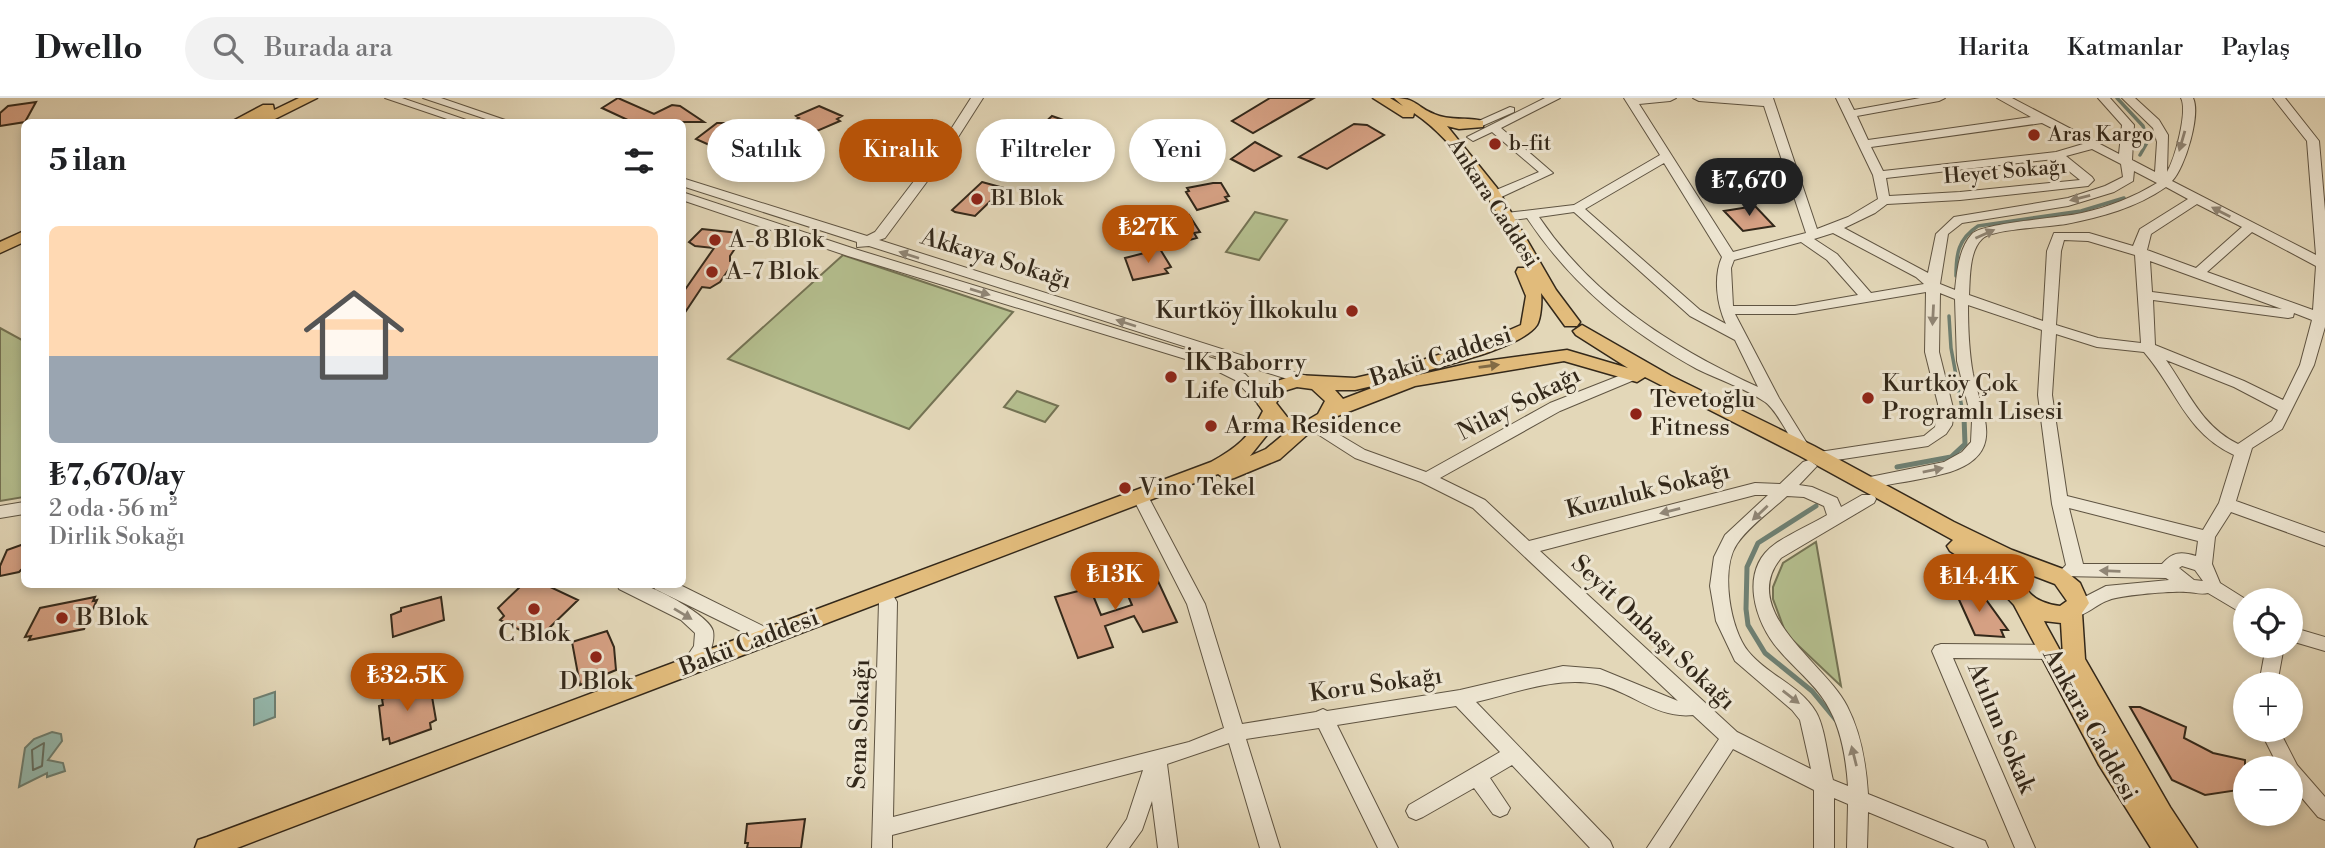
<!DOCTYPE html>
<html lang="tr">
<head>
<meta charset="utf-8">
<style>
	:root { --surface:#fff; --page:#f2f2f2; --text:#202124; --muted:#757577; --line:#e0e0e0; --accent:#b45309 }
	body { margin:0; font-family:"Libre Bodoni",serif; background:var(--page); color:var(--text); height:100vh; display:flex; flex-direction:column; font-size:26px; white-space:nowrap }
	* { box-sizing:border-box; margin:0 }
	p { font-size:23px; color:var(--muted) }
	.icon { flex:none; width:38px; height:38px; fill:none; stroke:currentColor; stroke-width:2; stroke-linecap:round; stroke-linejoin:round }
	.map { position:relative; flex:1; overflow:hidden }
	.details { position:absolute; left:21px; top:21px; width:665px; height:469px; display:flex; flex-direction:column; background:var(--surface); border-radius:10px; box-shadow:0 4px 10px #0003 }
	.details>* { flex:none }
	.banner { position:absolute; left:707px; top:21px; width:665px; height:63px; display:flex; gap:14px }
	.controls { position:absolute; left:2233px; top:490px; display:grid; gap:14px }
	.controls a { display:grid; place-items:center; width:70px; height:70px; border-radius:50%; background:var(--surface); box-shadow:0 4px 10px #0003; font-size:35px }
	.price { position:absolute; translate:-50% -60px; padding:0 16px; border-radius:24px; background:var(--accent); color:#fff; font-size:23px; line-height:46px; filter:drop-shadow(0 2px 4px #0008) }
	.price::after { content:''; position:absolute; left:50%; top:42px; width:21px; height:16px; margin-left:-10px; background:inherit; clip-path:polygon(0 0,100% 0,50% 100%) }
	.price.active { background:#222; color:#fff }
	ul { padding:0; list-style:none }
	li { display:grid; align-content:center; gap:14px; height:371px; padding:0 28px }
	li+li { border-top:2px solid var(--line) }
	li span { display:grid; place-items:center; height:217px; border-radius:10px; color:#555 }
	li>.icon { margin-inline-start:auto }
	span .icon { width:126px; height:126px; fill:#fffc; stroke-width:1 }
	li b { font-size:30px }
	h2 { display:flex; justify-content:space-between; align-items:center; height:84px; padding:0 28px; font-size:30px }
	.pill { padding:0 24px; border-radius:32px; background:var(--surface); box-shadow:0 4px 10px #0003; font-size:24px; line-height:63px }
	.pill.active { background:var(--accent); color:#fff }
	header { display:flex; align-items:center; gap:42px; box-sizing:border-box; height:98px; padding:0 35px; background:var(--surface); border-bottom:2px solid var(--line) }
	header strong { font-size:33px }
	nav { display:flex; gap:38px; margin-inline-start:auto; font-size:24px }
	.search { width:490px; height:63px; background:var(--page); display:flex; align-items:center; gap:18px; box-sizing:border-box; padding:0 24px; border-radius:38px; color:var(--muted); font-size:26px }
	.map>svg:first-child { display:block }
	.green { fill:#b4be8e; stroke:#747354; stroke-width:2 }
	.water { fill:#95baaf; stroke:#6e8073; stroke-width:2 }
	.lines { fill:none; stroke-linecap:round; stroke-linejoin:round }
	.shore { stroke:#647164; stroke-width:2 }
	.stream-far1 { stroke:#6e8073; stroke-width:3.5 }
	.stream { stroke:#6e8073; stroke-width:5 }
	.building { fill:#d5a083; stroke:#33281a; stroke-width:2 }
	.minor-casing { stroke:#5f5442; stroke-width:2 }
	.major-casing { stroke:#33281a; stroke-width:3 }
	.minor { fill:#ede5d1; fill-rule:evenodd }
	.major { fill:#e2bc7c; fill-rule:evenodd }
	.oneway { fill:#908676 }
	.oneway2 { fill:#826b46 }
	.poi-dot { fill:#8f2418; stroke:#ede5d1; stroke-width:2.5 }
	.labels { text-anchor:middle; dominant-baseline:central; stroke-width:6; stroke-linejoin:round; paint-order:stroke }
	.far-poi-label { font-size:21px; fill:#33281a; stroke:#ede5d1; text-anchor:start }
	.far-street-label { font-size:21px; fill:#33281a; stroke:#ede5d1 }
	.poi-label { font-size:24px; fill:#33281a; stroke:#ede5d1; text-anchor:start }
	.street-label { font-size:24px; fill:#33281a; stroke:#ede5d1 }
</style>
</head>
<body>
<header>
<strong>Dwello</strong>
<div class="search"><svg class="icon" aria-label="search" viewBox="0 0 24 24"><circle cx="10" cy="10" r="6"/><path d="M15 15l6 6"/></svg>Burada ara</div>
<nav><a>Harita</a><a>Katmanlar</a><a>Paylaş</a></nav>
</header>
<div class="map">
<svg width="2325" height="750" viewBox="0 0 2325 750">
	<rect width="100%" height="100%" fill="#e3d7b8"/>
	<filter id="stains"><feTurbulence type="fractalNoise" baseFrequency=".00286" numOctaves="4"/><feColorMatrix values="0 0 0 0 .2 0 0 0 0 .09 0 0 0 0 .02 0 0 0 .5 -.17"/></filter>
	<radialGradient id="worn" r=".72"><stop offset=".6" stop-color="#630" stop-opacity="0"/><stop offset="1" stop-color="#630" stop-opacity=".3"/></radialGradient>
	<!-- green -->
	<path class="green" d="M1255 114 1287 122 1259 162 1226 154Z
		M843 157 1013 214 909 331 728 261Z
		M0 230 24 243V399L0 403Z
		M1017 293 1058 308 1045 324 1004 309Z
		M1816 444 1841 588 1786 536 1773 501V489L1783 465Z"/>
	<!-- water -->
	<path class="water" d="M275 594V619L254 627V601Z
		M52 634 61 636 62 643 48 662 63 665 65 673 47 679V675L19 689 25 650 34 641Z"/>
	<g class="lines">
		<!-- shore -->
		<path class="shore" d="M44 645 42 668 33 672 32 652Z"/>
		<!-- stream-far1 -->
		<path class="stream-far1" d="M2117 0 2143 28 2148 43 2140 57
			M1956 178C1956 156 1958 141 1978 128L2081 113 2124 100
			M1949 218 1951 250 1964 321"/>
		<!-- stream -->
		<path class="stream" d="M1897 369 1951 359 1965 346 1964 319
			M1816 408 1758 445 1747 469 1746 511 1748 527 1765 555 1812 593 1836 622"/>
	</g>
	<!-- building -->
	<path class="building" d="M618 0 654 16 672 7 680 8 704 24H632L602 10Z
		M1270 0H1314L1253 35 1232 23Z
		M36 4 25 24 0 28V15L8 8Z
		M819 8 842 18 837 21 840 23 817 33 794 23 799 20 796 18Z
		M1052 18 1072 25 1046 49 1025 43Z
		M932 22 935 39 885 45 882 28Z
		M717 25H726L746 33 725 49 716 50 696 41Z
		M1354 26 1367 27 1384 37 1327 71 1299 59Z
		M798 40 808 58 772 67 764 50Z
		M1255 44 1281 58 1254 73 1231 61Z
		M982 84 1004 90 975 118 955 114 952 112Z
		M1213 85H1221L1229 98 1225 99 1228 103 1197 112 1186 94 1189 93 1187 90Z
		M1755 108 1774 128 1743 133 1724 113Z
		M1189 117 1200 134 1194 135 1197 140 1164 149 1153 130 1157 129 1155 125Z
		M702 131 739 135 742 140 730 158V163L734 164 720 184 710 190 702 189 682 219V196L714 150 695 148 689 144Z
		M1160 151 1171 169 1165 171 1168 175 1133 182 1125 160Z
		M24 446V469L19 474 0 478V468L7 452Z
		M1150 466 1177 524 1143 534 1134 518 1105 528 1113 549 1078 560 1055 499 1090 490 1101 517 1132 507 1119 477Z
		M1951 484 1965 485 1972 501 1987 503 2008 532H2001L2004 539 1975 537Z
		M523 486H544L578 502 543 536 533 532 528 536 500 522 504 518 498 510Z
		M95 499 93 503 97 502 84 531 29 542 31 538 25 539 40 510Z
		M441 499 444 522 393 539 391 517 401 513V510Z
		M607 533 614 549 616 572 580 587 572 544Z
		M423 585 424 590 430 587 436 622 430 625 431 631 390 646 389 640 383 642 379 608 383 607 382 601Z
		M2130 609H2140L2186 629 2184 640 2213 655 2245 662V691L2205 697 2172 682Z
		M805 721 801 750H747L748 745H745L747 726Z"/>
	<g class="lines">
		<defs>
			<path id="minor" d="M385 0H402L472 24H456Z
				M423 0H441L511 24H495Z
				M971 0H983L946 58 885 140 879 142 1313 280 1315 283 1313 286H1303L869 148 857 149V144L682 88V80L867 138 875 134 937 53Z
				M1545 0H1560L1501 30 1553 75 1497 101H1489V95L1539 74 1492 34 1473 43 1467 39Z
				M1624 0H1676L1670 3 1639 6 1733 154 1806 135 1764 8 1699 3 1693 0H1773L1817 131 1848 119 1878 101 1873 77 1836 0H1848L1854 12 1920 0H1945L1939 3 1857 18 1868 42 2031 19 1997 0H2012L2119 56 2122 27 2098 0H2110L2134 27 2132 62 2155 74 2157 44 2153 30 2122 0H2135L2159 22 2168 37 2167 74C2175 61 2188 13 2181 0H2193C2201 16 2185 70 2172 83L2316 157 2307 43 2273 0H2285L2319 43 2325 113V229L2314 267 2282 331 2252 350 2236 403 2325 435V448L2231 414 2215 439 2212 466 2220 485 2247 502 2245 517 2208 495C2200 497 2194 494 2186 494 2172 493 2122 497 2109 502 2095 506 2084 522 2069 517L2066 512 2069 507 2106 488 2169 482 2166 480 2062 478 2060 473 2066 467 2052 406 2038 297 2042 232 1968 207C1968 230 1969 254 1973 276 1982 317 2007 355 1950 374 1923 382 1894 385 1866 391L1860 389 1858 385 1860 381 1944 364 1962 354 1971 344 1972 323 1957 263 1955 201 1940 195 1939 254 1954 314 1952 327 1946 336 1928 348 1817 365 1811 363 1810 357H1801C1792 344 1777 312 1765 304 1745 290 1719 282 1697 271 1628 233 1571 186 1527 120L1506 123 1500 119 1506 115 1574 107 1660 57ZM2042 25 2083 46 2056 54 1883 73 1871 49ZM2092 51 2121 66 2123 79 2105 88 2068 100 1954 119 1936 136 1928 175 1844 130 1875 115 1887 106 1960 102 2088 88 2094 82 2092 79 2066 58ZM2054 61 2080 82 1960 94 1889 98 1886 80ZM1664 65 1722 159C1713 179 1717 207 1726 226L1700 212 1585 111ZM2134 73 2157 85C2134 99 2109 109 2082 115 2061 120 1982 125 1972 136 1959 150 1957 173 1955 192L1940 186 1948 136 1962 125 2068 108 2114 94 2133 83ZM2166 89 2188 101 2140 131 2133 148 2089 135H2054L2047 153 2043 223 1969 197C1970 181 1969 153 1982 141 1991 131 2049 129 2066 126 2101 119 2136 110 2166 89ZM2197 106 2242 129 2196 170 2147 152 2151 136ZM1574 114 1690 218 1735 242 1758 289C1671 249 1593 199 1539 119ZM2252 134 2316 168 2313 212 2207 174ZM1833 135 1916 179 1924 186 1871 195 1837 156 1814 141ZM2064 142 2088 143 2135 157 2141 245 2098 240 2056 227 2061 153ZM1801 144 1827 162 1858 197 1795 208H1733L1731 170 1734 162ZM2150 163 2282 211 2152 194ZM1926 194 1925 254 1938 306 1935 329 1924 338 1813 355 1779 300 1735 216H1795ZM2153 202 2288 220 2293 219 2294 215 2312 222 2300 267 2283 302 2244 283 2155 247ZM2056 236 2097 249 2144 254C2177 292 2185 334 2234 357L2219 405 2203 432 2067 398 2052 297ZM2166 262 2234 289 2278 312 2272 323 2238 346C2202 329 2188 293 2166 262ZM2069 410 2198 443 2196 458C2181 453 2172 454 2162 466H2083ZM2182 468 2195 472 2203 483 2194 482 2179 470Z
				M1510 9 1514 10V14L1482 28 1472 26Z
				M682 94 858 152 1215 261 1245 276 1274 306 1272 310H1262L1235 282 1205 267 848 158 682 102Z
				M1634 272 1639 274 1641 277 1639 280 1560 313 1440 380 1485 402 1529 443 1755 385 1780 386 1803 364 1809 362 1817 368 1799 387 1812 389 1837 400 1841 409 1862 397H1874L1876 401 1874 405 1781 460C1737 513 1826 566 1847 608 1861 635 1866 665 1868 696L1985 743 1988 750H1955L1868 714 1867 750H1847L1848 706 1834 700V750H1814V692L1733 651 1669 750H1647L1719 641 1693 617C1656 621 1631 593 1597 586 1557 578 1515 595 1476 604L1610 743 1613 750H1590L1512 667 1490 680 1510 710 1507 716 1500 719 1493 716 1474 690 1423 719 1416 722 1409 719 1406 713 1409 707 1500 654 1456 608 1337 627 1398 750H1378L1319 630 1246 641 1280 750H1260L1229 645 1167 666 1178 750H1158L1152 703 1142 732 1129 750H1107L1127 721 1143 672 892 737V750H872L879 504 882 499 888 497 894 499 897 504 893 719 1189 644 1224 630 1187 506 1136 406 1138 402H1150L1205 506 1242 626 1316 614 1323 611 1327 613 1460 592 1563 568 1600 571 1678 603 1473 410 1421 384 1355 360 1305 328 1313 323 1318 324 1365 352 1426 374 1550 305ZM1755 397H1768L1725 437 1714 459 1710 488 1716 523 1735 563 1792 612 1800 622 1811 671 1737 634 1540 453ZM1787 398 1804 399 1824 408 1827 417C1810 427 1791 435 1775 446 1738 472 1755 525 1779 552 1794 570 1814 585 1826 605 1841 629 1846 659 1848 688L1833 682C1828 663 1825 629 1816 614 1800 587 1767 577 1748 553 1730 531 1720 471 1737 446 1749 428 1771 413 1787 398Z
				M24 404V416L0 420V408Z
				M617 486C624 486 632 486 639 486 654 488 710 518 713 533 716 549 702 577 685 571L682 566 694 548 695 535 681 522 619 491Z
				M653 486H678L773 533 776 538 773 543 767 545 761 543 655 491Z
				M2291 529 2325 539V553L2291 543Z
				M1941 546 2049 547 2055 549 2058 554 2055 559 2049 561 1953 560 2035 750H2015L1932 553 1935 548Z
				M2266 548H2284L2277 586H2259Z
				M2260 632H2279L2297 667 2325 699V722L2318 719 2291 687V670H2279Z"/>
			<path id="major" d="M299 0H317L269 24H231L263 7H273L274 12Z
				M1373 0H1390L1403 8 1394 0C1417 0 1416 9 1434 16 1450 23 1467 19 1483 23V29L1459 31 1447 28 1497 90 1556 192 1580 224 1577 228H1565L1541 195C1542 203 1541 220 1537 227 1522 249 1450 266 1422 274L1416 272 1413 268 1416 264 1489 241 1521 227 1526 198 1516 174 1518 170H1527C1497 115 1467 51 1414 15L1413 19H1403Z
				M24 133V144L0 155V144Z
				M1582 227 1671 278 1814 348 1954 424 2012 452 2063 471 2080 485 2089 505 2082 515 2085 561 2170 709 2197 750H2151L2099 667 2014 507 1985 476 1950 453 1947 448 1953 442 1800 358 1645 279 1637 284 1564 263 1415 288 1335 319 1332 324 1308 336 1280 361 1234 380 1227 382 1218 376 237 750H195L198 742 207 739 1211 364C1235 351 1251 338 1263 313L1258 306 1271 285 1296 277 1355 280 1386 273 1392 275 1395 279 1392 283 1471 265 1567 252 1628 270 1576 237 1573 233ZM1385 285 1343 301 1335 292H1355ZM1297 289 1312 291 1325 303 1318 316 1306 323 1287 319 1276 305 1284 293ZM1274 328 1289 332 1266 351 1250 358ZM1997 463 2010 468 2007 472ZM2034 478 2055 486 2067 503 2060 508C2044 506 2028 500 2024 484L2025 480ZM2044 523 2061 525 2063 558 2046 527Z"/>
		</defs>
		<!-- minor casing -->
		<use href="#minor" class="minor-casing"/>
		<!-- major casing -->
		<use href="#major" class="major-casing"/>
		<!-- minor -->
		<use href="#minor" class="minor"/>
		<!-- major -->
		<use href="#major" class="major"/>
	</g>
	<!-- one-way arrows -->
	<defs><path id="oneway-solid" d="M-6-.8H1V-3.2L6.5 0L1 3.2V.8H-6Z" transform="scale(1.75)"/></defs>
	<g class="oneway">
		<use href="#oneway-solid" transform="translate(2182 43) rotate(106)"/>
		<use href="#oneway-solid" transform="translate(2080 100) rotate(166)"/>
		<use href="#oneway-solid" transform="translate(2221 114) rotate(-153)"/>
		<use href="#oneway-solid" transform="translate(1985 136) rotate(-24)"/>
		<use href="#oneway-solid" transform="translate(909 157) rotate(-162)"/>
		<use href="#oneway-solid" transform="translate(980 194) rotate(17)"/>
		<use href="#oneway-solid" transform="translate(1933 217) rotate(93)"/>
		<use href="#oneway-solid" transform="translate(1126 225) rotate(-162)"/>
		<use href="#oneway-solid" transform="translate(1933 372) rotate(-11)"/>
		<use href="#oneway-solid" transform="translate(1670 413) rotate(166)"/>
		<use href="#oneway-solid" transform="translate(1760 415) rotate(137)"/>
		<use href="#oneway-solid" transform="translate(2110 473) rotate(-178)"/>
		<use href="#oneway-solid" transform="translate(683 516) rotate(31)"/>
		<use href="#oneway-solid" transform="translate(1791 599) rotate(38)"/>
		<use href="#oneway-solid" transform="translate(1854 658) rotate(-104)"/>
	</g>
	<use class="oneway2" href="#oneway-solid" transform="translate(1489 268) rotate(-8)"/>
	<!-- markers -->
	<g class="poi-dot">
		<circle cx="2034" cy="37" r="7"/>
		<circle cx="1495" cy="46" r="7"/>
		<circle cx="977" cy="101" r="7"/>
		<circle cx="715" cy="142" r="7"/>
		<circle cx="712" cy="174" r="7"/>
		<circle cx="1352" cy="213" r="7"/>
		<circle cx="1171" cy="279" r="7"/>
		<circle cx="1868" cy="300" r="7"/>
		<circle cx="1636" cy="316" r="7"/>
		<circle cx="1211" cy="328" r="7"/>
		<circle cx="1125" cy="390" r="7"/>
		<circle cx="534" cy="511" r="7"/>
		<circle cx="62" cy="520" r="7"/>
		<circle cx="596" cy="559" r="7"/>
	</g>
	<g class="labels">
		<!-- far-poi labels -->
		<g class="far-poi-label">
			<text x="2048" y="37">Aras Kargo</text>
			<text x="1509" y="46">b-fit</text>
			<text x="991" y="101">B1 Blok</text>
		</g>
		<!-- far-street labels -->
		<g class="far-street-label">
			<text transform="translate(2005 74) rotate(-5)">Heyet Sokağı</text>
			<text transform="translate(1493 105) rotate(57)">Ankara Caddesi</text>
		</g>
		<!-- poi labels -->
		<g class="poi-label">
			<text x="729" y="142">A-8 Blok</text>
			<text x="726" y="174">A-7 Blok</text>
			<text x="1338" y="213" text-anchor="end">Kurtköy İlkokulu</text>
			<text x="1185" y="265">İK Baborry<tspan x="1185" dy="28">Life Club</tspan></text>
			<text x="1882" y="286">Kurtköy Çok<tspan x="1882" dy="28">Programlı Lisesi</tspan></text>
			<text x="1650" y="302">Tevetoğlu<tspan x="1650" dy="28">Fitness</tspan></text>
			<text x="1225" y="328">Arma Residence</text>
			<text x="1139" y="390">Vino Tekel</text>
			<text x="76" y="520">B Blok</text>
			<text x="534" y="536" text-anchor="middle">C Blok</text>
			<text x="596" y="584" text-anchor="middle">D Blok</text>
		</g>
		<!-- street labels -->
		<g class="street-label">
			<text transform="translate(996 161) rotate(17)">Akkaya Sokağı</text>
			<text transform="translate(1441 259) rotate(-18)">Bakü Caddesi</text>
			<text transform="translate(1519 306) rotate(-27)">Nilay Sokağı</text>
			<text transform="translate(1648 393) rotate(-14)">Kuzuluk Sokağı</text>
			<text transform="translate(1653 535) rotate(43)">Seyit Onbaşı Sokağı</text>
			<text transform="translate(749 545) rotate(-21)">Bakü Caddesi</text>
			<text transform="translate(1376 587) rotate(-8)">Koru Sokağı</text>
			<text transform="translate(860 626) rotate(-88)">Sena Sokağı</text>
			<text transform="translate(2090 627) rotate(61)">Ankara Caddesi</text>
			<text transform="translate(2001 630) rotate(67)">Atılım Sokak</text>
		</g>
	</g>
	<rect width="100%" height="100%" filter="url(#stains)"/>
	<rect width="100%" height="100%" fill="url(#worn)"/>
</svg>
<div class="controls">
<a><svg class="icon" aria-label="locate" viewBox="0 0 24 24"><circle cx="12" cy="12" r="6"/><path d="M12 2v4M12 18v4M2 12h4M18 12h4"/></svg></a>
<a>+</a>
<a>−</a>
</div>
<b class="price active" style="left:1749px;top:120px">₺7,670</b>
<b class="price" style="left:1148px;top:167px">₺27K</b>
<b class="price" style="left:1115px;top:514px">₺13K</b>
<b class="price" style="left:1979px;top:516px">₺14.4K</b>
<b class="price" style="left:407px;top:615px">₺32.5K</b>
<div class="banner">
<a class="pill">Satılık</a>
<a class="pill active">Kiralık</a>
<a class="pill">Filtreler</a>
<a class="pill">Yeni</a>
</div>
<section class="details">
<h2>5 ilan<svg class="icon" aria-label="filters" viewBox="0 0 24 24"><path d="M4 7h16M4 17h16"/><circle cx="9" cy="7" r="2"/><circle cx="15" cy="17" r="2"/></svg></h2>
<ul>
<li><span style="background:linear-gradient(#ffd9b3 60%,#9aa5b1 0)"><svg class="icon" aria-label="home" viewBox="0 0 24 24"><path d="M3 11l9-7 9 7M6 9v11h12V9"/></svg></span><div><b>₺7,670/ay</b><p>2 oda · 56 m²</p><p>Dirlik Sokağı</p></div></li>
</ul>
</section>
</div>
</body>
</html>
